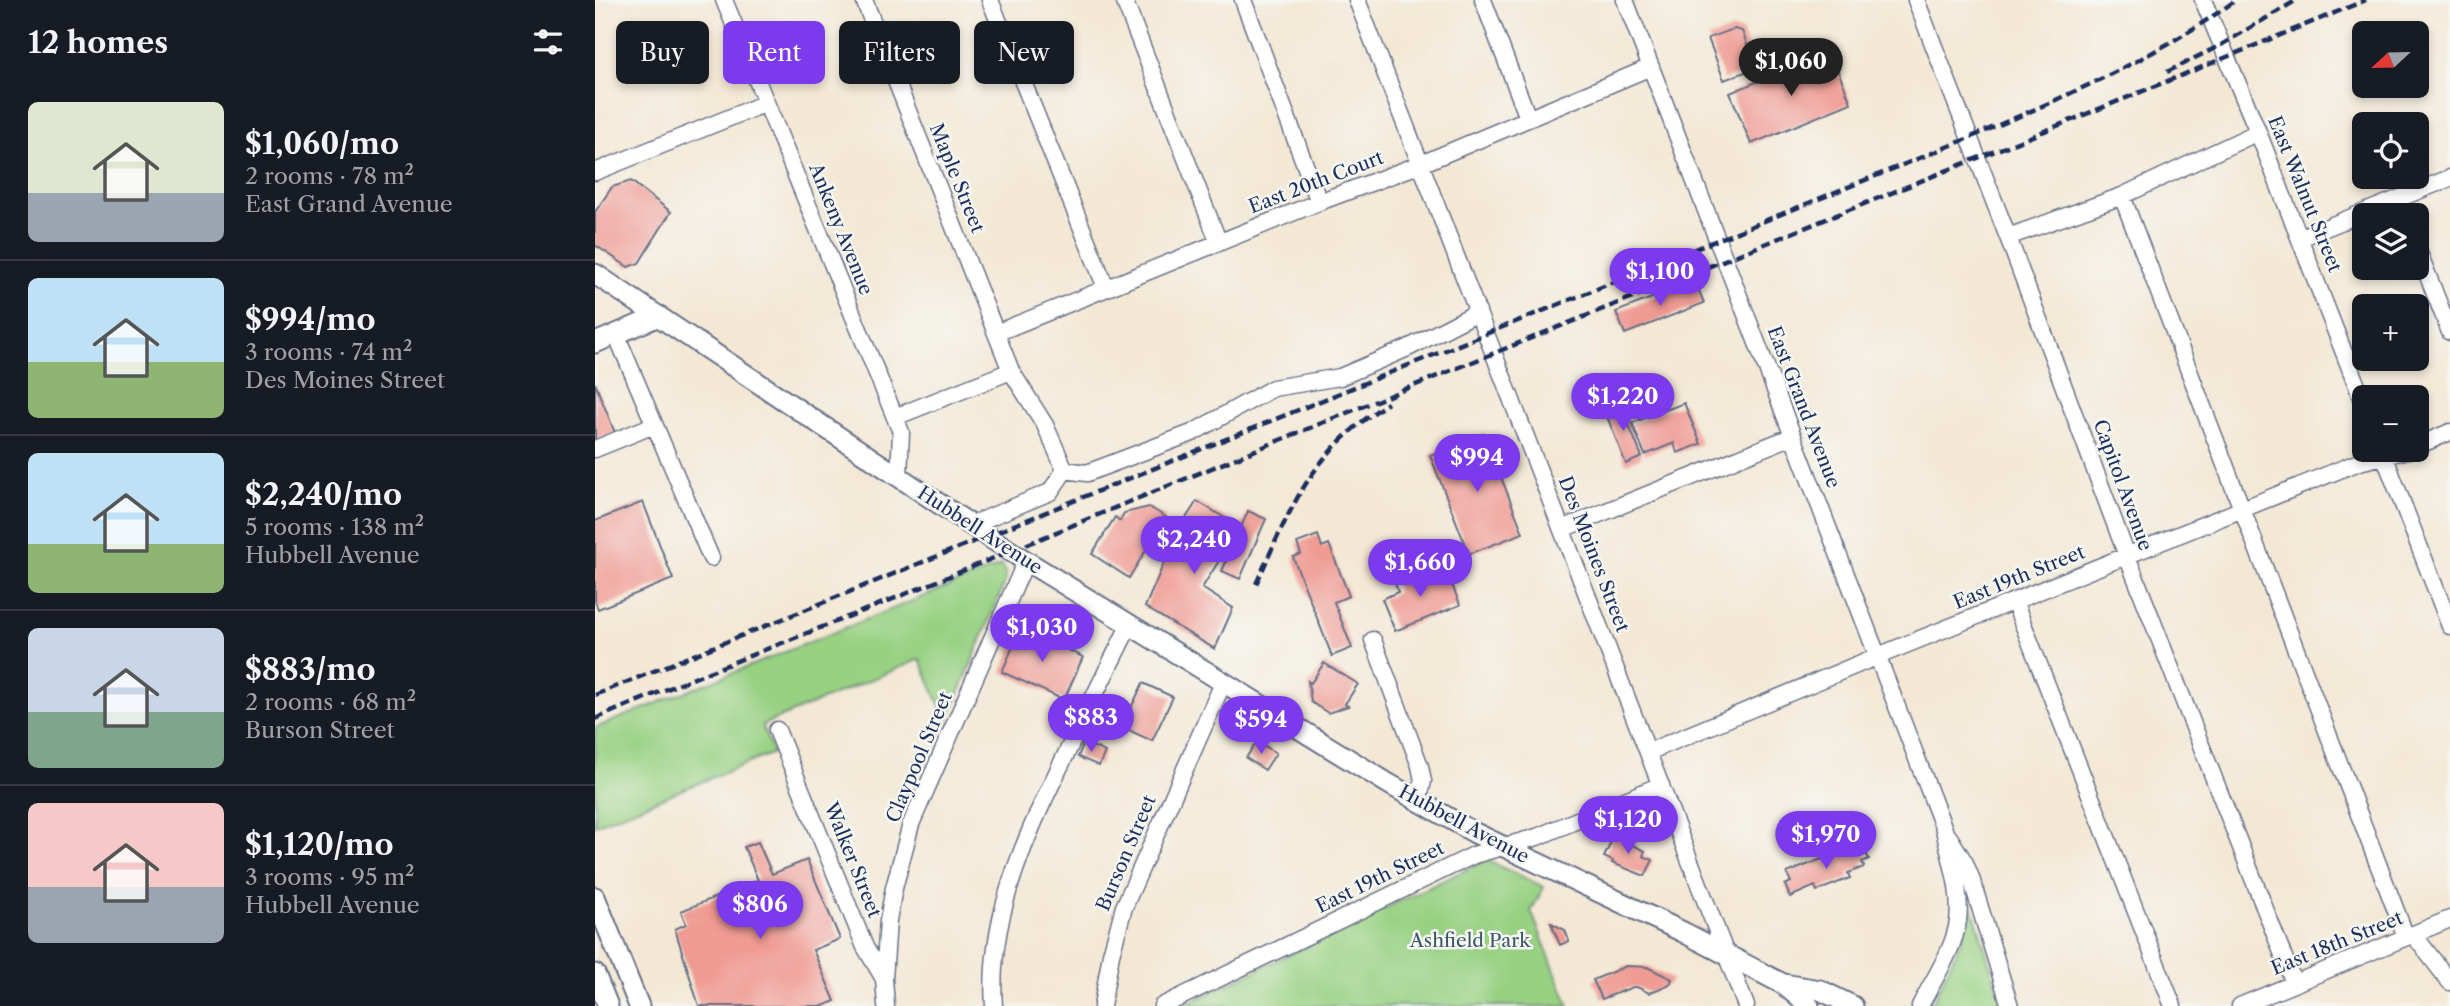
<!DOCTYPE html>
<html lang="en">
<head>
<meta charset="utf-8">
<style>
	:root { --surface:#171b24; --page:#242831; --text:#f1f3f6; --muted:#9ea1a6; --line:#363941; --accent:#7c3aed }
	body { margin:0; font-family:"Libre Caslon Text",serif; background:var(--page); color:var(--text); height:100vh; display:flex; flex-direction:column; font-size:26px; white-space:nowrap }
	* { box-sizing:border-box; margin:0 }
	p { font-size:23px; color:var(--muted) }
	.icon { flex:none; width:38px; height:38px; fill:none; stroke:currentColor; stroke-width:2; stroke-linecap:round; stroke-linejoin:round }
	.map { position:relative; flex:1; overflow:hidden }
	.sheet { display:flex; flex-direction:column; background:var(--surface); width:595px }
	.sheet>* { flex:none }
	.banner { position:absolute; left:21px; top:21px; width:665px; height:63px; display:flex; gap:14px }
	.needle { width:46px; rotate:248deg }
	.buttons { position:absolute; left:1757px; top:21px; display:grid; gap:14px }
	.buttons a { display:grid; place-items:center; width:77px; height:77px; border-radius:10px; background:var(--surface); box-shadow:0 4px 10px #0003; font-size:35px }
	.price { position:absolute; translate:-50% -60px; padding:0 16px; border-radius:24px; background:var(--accent); color:#fff; font-size:23px; line-height:46px; filter:drop-shadow(0 2px 4px #0008) }
	.price::after { content:''; position:absolute; left:50%; top:42px; width:21px; height:16px; margin-left:-10px; background:inherit; clip-path:polygon(0 0,100% 0,50% 100%) }
	.price.current { background:#222; color:#fff }
	ul { padding:0; list-style:none }
	li { display:flex; align-items:center; gap:21px; height:175px; padding:0 28px }
	li+li { border-top:2px solid var(--line) }
	li span { display:grid; place-items:center; flex:none; width:196px; height:140px; border-radius:10px; color:#555 }
	li>.icon { margin-inline-start:auto }
	span .icon { width:84px; height:84px; fill:#fffc; stroke-width:1 }
	li b { font-size:30px }
	h2 { display:flex; justify-content:space-between; align-items:center; height:84px; padding:0 28px; font-size:30px }
	.tag { padding:0 24px; border-radius:10px; background:var(--surface); box-shadow:0 4px 10px #0003; font-size:24px; line-height:63px }
	.tag.current { background:var(--accent); color:#fff }
	main { display:flex; flex:1; min-height:0 }
	.map>svg:first-child { display:block }
	.green { fill:#99d183; stroke:#5a8070; stroke-width:2 }
	.building { fill:#ef9a92 }
	.lines { fill:none; stroke-linecap:round; stroke-linejoin:round }
	.minor-casing { stroke:#677087; stroke-width:19 }
	.major-casing { stroke:#677087; stroke-width:23 }
	.minor { stroke:#fff; stroke-width:16 }
	.major { stroke:#fff; stroke-width:19 }
	.rail { stroke:#1b2f5e; stroke-width:4.5; stroke-dasharray:10 5; stroke-linecap:butt }
	.labels { text-anchor:middle; dominant-baseline:central; stroke-width:5; stroke-linejoin:round; paint-order:stroke }
	.street-label { font-size:19px; fill:#1b2f5e; stroke:#f6f6f2 }
	.park-label { font-size:19px; fill:#3a5867; stroke:#f6f6f2 }
</style>
</head>
<body>
<main>
<section class="sheet">
<h2>12 homes<svg class="icon" aria-label="filters" viewBox="0 0 24 24"><path d="M4 7h16M4 17h16"/><circle cx="9" cy="7" r="2"/><circle cx="15" cy="17" r="2"/></svg></h2>
<ul>
<li><span style="background:linear-gradient(#dfe7d0 65%,#9aa5b1 0)"><svg class="icon" aria-label="home" viewBox="0 0 24 24"><path d="M3 11l9-7 9 7M6 9v11h12V9"/></svg></span><div><b>$1,060/mo</b><p>2 rooms · 78 m²</p><p>East Grand Avenue</p></div></li>
<li><span style="background:linear-gradient(#bfe0f5 60%,#8fb573 0)"><svg class="icon" aria-label="home" viewBox="0 0 24 24"><path d="M3 11l9-7 9 7M6 9v11h12V9"/></svg></span><div><b>$994/mo</b><p>3 rooms · 74 m²</p><p>Des Moines Street</p></div></li>
<li><span style="background:linear-gradient(#bfe0f5 65%,#8fb573 0)"><svg class="icon" aria-label="home" viewBox="0 0 24 24"><path d="M3 11l9-7 9 7M6 9v11h12V9"/></svg></span><div><b>$2,240/mo</b><p>5 rooms · 138 m²</p><p>Hubbell Avenue</p></div></li>
<li><span style="background:linear-gradient(#c9d6e8 60%,#7fa58c 0)"><svg class="icon" aria-label="home" viewBox="0 0 24 24"><path d="M3 11l9-7 9 7M6 9v11h12V9"/></svg></span><div><b>$883/mo</b><p>2 rooms · 68 m²</p><p>Burson Street</p></div></li>
<li><span style="background:linear-gradient(#f6c9c9 60%,#9aa5b1 0)"><svg class="icon" aria-label="home" viewBox="0 0 24 24"><path d="M3 11l9-7 9 7M6 9v11h12V9"/></svg></span><div><b>$1,120/mo</b><p>3 rooms · 95 m²</p><p>Hubbell Avenue</p></div></li>
</ul>
</section>
<div class="map">
<svg width="1855" height="1006" viewBox="0 0 1855 1006">
	<rect width="100%" height="100%" fill="#f6f6f2"/>
	<filter id="ink" filterUnits="userSpaceOnUse"><feTurbulence type="fractalNoise" baseFrequency=".0143" numOctaves="2"/><feDisplacementMap in="SourceGraphic" scale="14" xChannelSelector="R" yChannelSelector="G"/><feConvolveMatrix kernelMatrix="1 2 1 2 8 2 1 2 1" color-interpolation-filters="sRGB"/></filter>
	<filter id="wash" filterUnits="userSpaceOnUse"><feTurbulence type="fractalNoise" baseFrequency=".00686" numOctaves="4" result="noise"/><feDisplacementMap in="SourceGraphic" scale="28" xChannelSelector="R" yChannelSelector="G"/><feGaussianBlur stdDeviation="1.57" result="paint"/><feColorMatrix in="noise" values="0 0 0 0 0 0 0 0 0 0 0 0 0 0 0 0 0 1.4 0 .05"/><feComposite in="paint" operator="in"/></filter>
	<g filter="url(#wash)">
		<rect width="100%" height="100%" fill="#f3e8d4"/>
		<!-- green -->
		<path class="green" d="M407 565 411 576 410 582 352 722 325 659 167 725 178 753 0 825V728Z
			M891 860 949 887 936 911 974 1006H587Z
			M1364 866 1408 1006H1336L1369 934 1372 906Z"/>
		<g id="blocks">
			<!-- building -->
			<path class="building" d="M1139 29 1147 31 1161 68 1129 80 1113 38Z
				M1235 51 1256 103 1156 144 1135 93Z
				M36 181 76 212 44 263 33 267 0 245V212L17 187Z
				M1100 281 1109 303 1030 334 1021 312Z
				M0 383 20 433 0 441Z
				M1025 403 1047 457 1031 464 1009 409Z
				M1089 403 1106 444 1082 453 1079 443 1050 455 1037 423Z
				M889 434 928 533 874 554 835 455Z
				M602 501 645 527 607 588 638 608 620 649 550 607 569 563 564 560Z
				M48 502 78 579 3 609 0 601V521Z
				M554 507 571 517 534 578 497 554 520 517 525 521 529 513Z
				M653 511 671 519 645 579 627 571Z
				M723 535 727 547 734 544 754 596 739 602 757 648 737 656 698 557 706 554 702 543Z
				M835 569 839 578 852 572 865 605 800 631 787 599 803 592 800 583Z
				M426 628 488 657 469 700 407 672Z
				M729 663 763 684 750 704 753 706 733 713 716 702 713 681 716 683Z
				M548 683 578 697 557 741 516 722 524 705 535 710Z
				M662 741 681 753 670 770 651 758Z
				M489 742 510 752 504 766 483 757Z
				M1029 834 1037 838 1035 844 1050 851 1048 856 1058 860 1050 876 1017 863 1018 861 1009 857 1019 836 1026 840Z
				M163 842 177 874 212 860 245 939 218 950 240 1001 228 1006H104L80 929 91 924 86 911 163 880 149 847Z
				M1261 845 1263 851 1269 849 1274 859 1267 862 1269 867 1253 873 1255 878 1222 891 1220 886 1195 897 1190 885 1196 882 1192 873Z
				M956 923 970 930 974 941 965 945Z
				M1031 966 1052 967 1077 979 1075 984 1054 993 1042 987H1038L1007 999 998 980Z"/>
		</g>
	</g>
	<g filter="url(#ink)">
		<use href="#blocks" fill-opacity="0" stroke="#677087" stroke-width="2"/>
		<g class="lines">
			<defs>
				<path id="minor" d="M129 0 306 432 304 477
					M269 0 416 371 450 425 470 470 455 492 376 525
					M395 0 511 288
					M529 0 624 243
					M648 0 724 202
					M762 0 1151 1006
					M888 0 933 118
					M1030 0 1349 829C1355 859 1367 890 1363 921 1359 950 1338 980 1325 1006
					M1321 0 1413 237 1532 556 1699 983
					M1608 0 1663 132 1769 404
					M0 172 171 103
					M1527 196 1811 937
					M1413 237 1527 196 1663 132
					M1705 238 1855 178
					M1822 248 1855 332
					M401 333 724 202 826 164 1056 67
					M21 334 116 558
					M300 417 416 371
					M1822 446 1855 432
					M0 449 59 425
					M1787 450 1855 626
					M470 470 492 473 597 433 678 388 745 377 813 348 883 312
					M967 529 1198 436
					M1419 601 1578 1006
					M778 640 825 766 828 781 823 801
					M182 730 270 947 289 979 291 1006
					M1053 752 1283 656 1764 462 1813 450
					M1354 837 1370 863 1376 878 1415 1006
					M1818 934 1855 982
					M289 979 293 920 299 888 316 824 431 561
					M399 1006C392 914 435 827 475 746 494 706 514 666 534 626
					M507 1006 516 954 529 907 628 683
					M567 1006 879 855 942 837 1066 785
					M1645 1006 1855 919"/>
				<path id="major" d="M0 274 415 551 794 784 880 833 1088 932 1188 984 1214 1006
					M0 343 64 316
					M0 897 44 1006
					M0 974 13 1006
					M1188 984 1225 990 1258 1006"/>
			</defs>
			<!-- minor casing -->
			<use href="#minor" class="minor-casing"/>
			<!-- major casing -->
			<use href="#major" class="major-casing"/>
			<!-- minor -->
			<use href="#minor" class="minor"/>
			<!-- major -->
			<use href="#major" class="major"/>
			<!-- rail -->
			<path class="rail" d="M1572 72 1626 45 1702 0
				M661 584C698 504 715 454 793 403
				M0 695 1374 138C1466 98 1560 59 1641 0
				M0 719C139 660 280 608 418 550 868 363 1321 185 1771 0"/>
		</g>
	</g>
	<g class="labels">
		<!-- street labels -->
		<g class="street-label">
			<text transform="translate(362 178) rotate(68)">Maple Street</text>
			<text transform="translate(721 182) rotate(-21)">East 20th Court</text>
			<text transform="translate(1710 194) rotate(68)">East Walnut Street</text>
			<text transform="translate(246 229) rotate(68)">Ankeny Avenue</text>
			<text transform="translate(1209 407) rotate(69)">East Grand Avenue</text>
			<text transform="translate(1528 485) rotate(70)">Capitol Avenue</text>
			<text transform="translate(385 530) rotate(33)">Hubbell Avenue</text>
			<text transform="translate(999 554) rotate(69)">Des Moines Street</text>
			<text transform="translate(1424 577) rotate(-22)">East 19th Street</text>
			<text transform="translate(324 757) rotate(-67)">Claypool Street</text>
			<text transform="translate(869 824) rotate(28)">Hubbell Avenue</text>
			<text transform="translate(531 853) rotate(-67)">Burson Street</text>
			<text transform="translate(258 860) rotate(68)">Walker Street</text>
			<text transform="translate(785 877) rotate(-26)">East 19th Street</text>
			<text transform="translate(1742 943) rotate(-22)">East 18th Street</text>
		</g>
		<!-- park labels -->
		<g class="park-label">
			<text x="875" y="940">Ashfield Park</text>
		</g>
	</g>
</svg>
<div class="buttons">
<a><svg class="needle" viewBox="-14 -14 28 28"><path d="M0-13l5 13h-10z" fill="#e53935"/><path d="M0 13l5-13h-10z" fill="#9ea1a6"/></svg></a>
<a><svg class="icon" aria-label="locate" viewBox="0 0 24 24"><circle cx="12" cy="12" r="6"/><path d="M12 2v4M12 18v4M2 12h4M18 12h4"/></svg></a>
<a><svg class="icon" aria-label="layers" viewBox="0 0 24 24"><path d="M12 4l9 5-9 5-9-5zM3 14l9 5 9-5"/></svg></a>
<a>+</a>
<a>−</a>
</div>
<b class="price current" style="left:1196px;top:98px">$1,060</b>
<b class="price" style="left:1065px;top:308px">$1,100</b>
<b class="price" style="left:1028px;top:433px">$1,220</b>
<b class="price" style="left:882px;top:494px">$994</b>
<b class="price" style="left:599px;top:576px">$2,240</b>
<b class="price" style="left:825px;top:599px">$1,660</b>
<b class="price" style="left:447px;top:664px">$1,030</b>
<b class="price" style="left:496px;top:754px">$883</b>
<b class="price" style="left:666px;top:756px">$594</b>
<b class="price" style="left:1033px;top:856px">$1,120</b>
<b class="price" style="left:1231px;top:871px">$1,970</b>
<b class="price" style="left:165px;top:941px">$806</b>
<div class="banner">
<a class="tag">Buy</a>
<a class="tag current">Rent</a>
<a class="tag">Filters</a>
<a class="tag">New</a>
</div>
</div>
</main>
</body>
</html>
